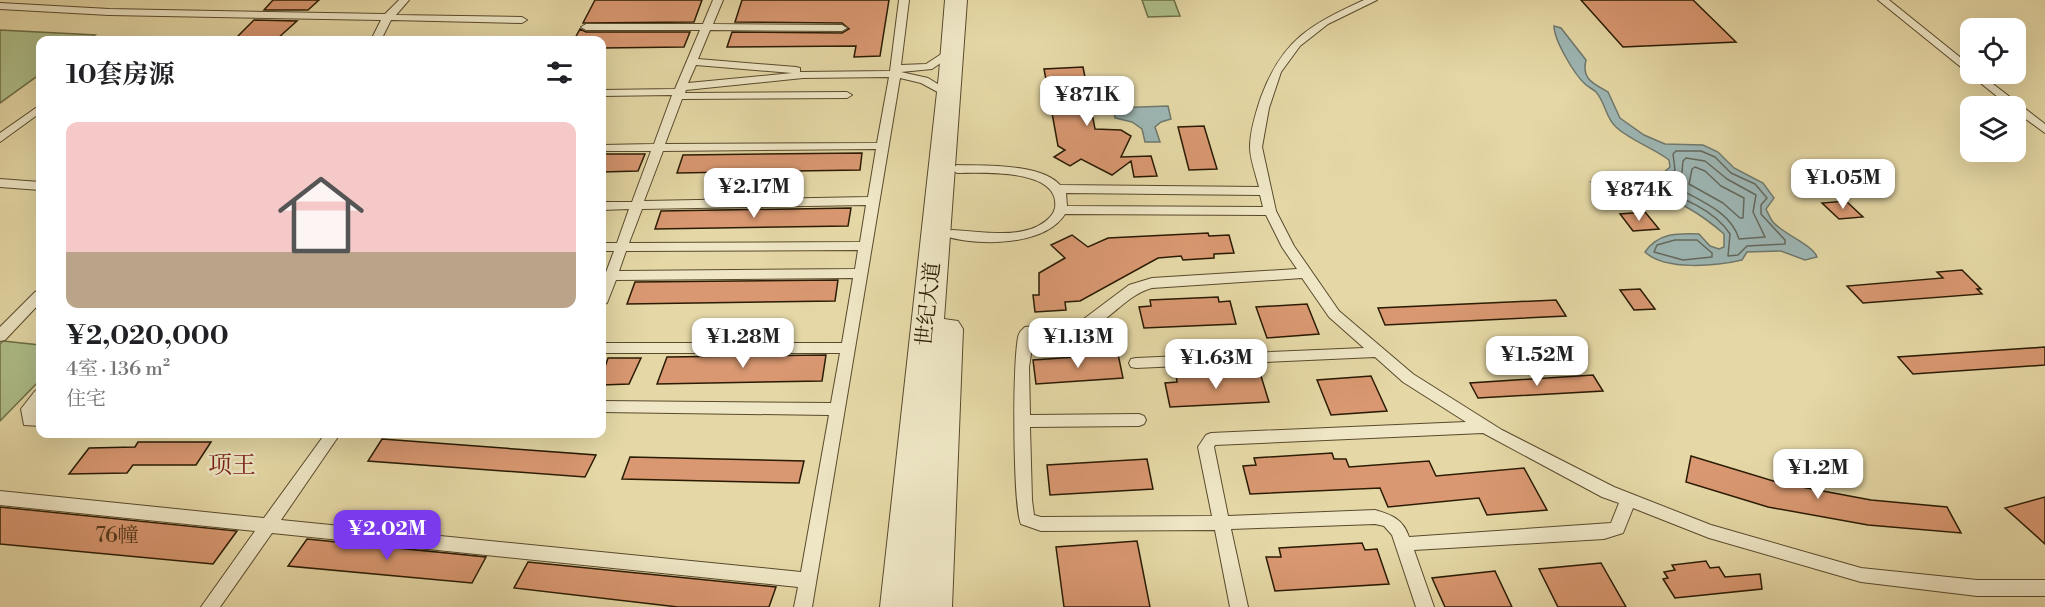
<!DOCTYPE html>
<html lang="zh">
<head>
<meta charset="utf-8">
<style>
	:root { --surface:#fff; --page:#f2f2f2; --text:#202124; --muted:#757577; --line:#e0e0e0; --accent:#7c3aed }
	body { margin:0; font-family:"Libre Bodoni","Noto Serif SC",serif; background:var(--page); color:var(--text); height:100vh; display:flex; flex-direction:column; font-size:22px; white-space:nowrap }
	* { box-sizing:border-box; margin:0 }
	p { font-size:20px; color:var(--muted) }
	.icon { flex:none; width:33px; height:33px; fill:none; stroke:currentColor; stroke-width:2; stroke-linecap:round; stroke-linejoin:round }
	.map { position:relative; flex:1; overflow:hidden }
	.panel { position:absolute; left:36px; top:36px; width:570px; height:402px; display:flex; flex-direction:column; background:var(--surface); border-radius:12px; box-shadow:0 6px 24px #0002 }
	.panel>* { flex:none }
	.fabs { position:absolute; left:1960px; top:18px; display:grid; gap:12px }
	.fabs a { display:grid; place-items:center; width:66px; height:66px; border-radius:12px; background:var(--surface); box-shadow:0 6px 24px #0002; font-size:30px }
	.price { position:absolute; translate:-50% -51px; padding:0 14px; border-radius:12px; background:#fff; color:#222; font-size:20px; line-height:39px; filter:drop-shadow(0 2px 3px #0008) }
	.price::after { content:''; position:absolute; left:50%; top:36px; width:18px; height:14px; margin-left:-9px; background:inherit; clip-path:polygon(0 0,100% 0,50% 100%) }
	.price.active { background:var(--accent); color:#fff }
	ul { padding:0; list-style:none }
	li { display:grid; align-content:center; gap:12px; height:318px; padding:0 30px }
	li+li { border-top:2px solid var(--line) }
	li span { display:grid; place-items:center; height:186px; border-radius:12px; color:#555 }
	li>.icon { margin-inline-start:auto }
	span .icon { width:108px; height:108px; fill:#fffc; stroke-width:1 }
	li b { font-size:26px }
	h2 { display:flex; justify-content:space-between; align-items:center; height:72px; padding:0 30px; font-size:26px }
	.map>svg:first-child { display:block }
	.green { fill:#afc08b; stroke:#6c6e47; stroke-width:1.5 }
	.water { fill:#9db6b4; stroke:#6f786d; stroke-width:1.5 }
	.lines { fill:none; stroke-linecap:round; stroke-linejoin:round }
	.shore { stroke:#64685c; stroke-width:1.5 }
	.building { fill:#d99871; stroke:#2a1b03; stroke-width:1.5 }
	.service-casing { stroke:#594a2c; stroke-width:2 }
	.tertiary-casing { stroke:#594a2c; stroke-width:2 }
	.service { fill:#eee6c5; fill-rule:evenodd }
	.tertiary { fill:#eee6c5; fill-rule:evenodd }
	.labels { text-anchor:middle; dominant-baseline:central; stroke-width:5; stroke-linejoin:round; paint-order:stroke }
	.street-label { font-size:21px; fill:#2a1b03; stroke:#eee6c5 }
	.near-number-label { font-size:21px; fill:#563a1e }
	.quarter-label { font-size:24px; fill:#7a1f14; stroke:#eee6c5 }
</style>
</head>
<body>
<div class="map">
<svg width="2045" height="607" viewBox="0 0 2045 607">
	<rect width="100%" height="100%" fill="#e5d8a6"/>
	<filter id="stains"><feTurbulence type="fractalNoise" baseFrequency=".00333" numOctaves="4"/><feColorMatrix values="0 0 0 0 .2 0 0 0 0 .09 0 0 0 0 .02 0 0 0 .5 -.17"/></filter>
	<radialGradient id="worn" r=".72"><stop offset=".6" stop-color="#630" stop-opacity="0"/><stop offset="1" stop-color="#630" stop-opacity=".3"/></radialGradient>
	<!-- green -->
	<path class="green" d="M1142 0H1174L1180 16 1148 17Z
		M0 30 95 35 88 40H40V74L0 103Z
		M3 341 40 345V380L0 421V344Z"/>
	<!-- water -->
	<path class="water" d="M1554 26 1561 28 1586 60C1581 80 1595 84 1608 92L1620 118 1644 135 1665 144 1703 145 1718 152 1734 168 1763 183 1774 198 1766 209C1768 213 1770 218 1773 222 1783 234 1813 245 1817 257L1805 260 1781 251 1747 252 1742 260C1716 266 1665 271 1645 252 1658 233 1677 233 1699 234L1710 246 1719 249 1724 247V234C1706 218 1671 193 1646 195 1629 196 1614 208 1596 202L1603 199V193L1591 182C1620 177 1646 191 1670 167L1669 160C1653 148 1632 141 1617 128 1605 118 1606 103 1596 92 1593 89 1588 87 1585 84 1574 74 1554 40 1554 26Z
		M1168 106 1171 119 1161 122 1155 127 1160 142H1145L1142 129 1132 122 1115 118 1113 108Z"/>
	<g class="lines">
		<!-- shore -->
		<path class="shore" d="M1676 151H1701L1715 157 1731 173 1755 184 1767 198 1761 205V214L1785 240V244L1747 246 1738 255 1728 256 1730 234C1715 210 1681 197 1655 188L1675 170 1673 154Z
			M1686 158 1705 161 1727 179 1756 195 1753 212 1765 237 1739 239C1731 211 1698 200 1674 186L1682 172 1683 161Z
			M1695 167 1705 171 1721 186 1744 198 1743 218H1740L1723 203 1689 184 1692 169Z
			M1675 240H1697L1712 253V257L1683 260 1654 252 1657 245Z"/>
	</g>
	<!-- building -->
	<path class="building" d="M273 0H319L308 10H264Z
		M595 0H702L694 22 583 23Z
		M742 0H889L880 56 854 57 856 46 727 47 732 32 842 33 849 29 842 23 735 22Z
		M1581 0H1693L1736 42 1623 47Z
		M254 20 297 21 278 38 237 37Z
		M580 29 586 32H690L684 47 602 48V40H574Z
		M1083 67 1095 129 1121 130 1131 136 1121 157 1151 156 1157 176 1134 177 1131 161 1112 175 1081 159 1070 166 1054 157 1065 150 1058 146 1044 69Z
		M1204 126 1217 169 1189 170 1178 127Z
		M862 153 860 170 677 173 683 155Z
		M602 154H645L638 171 602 172Z
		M1846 201 1863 217 1839 219 1822 203Z
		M851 208 848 226 655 229 661 211Z
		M1645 212 1659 229 1633 231 1620 214Z
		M1208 233 1209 236 1229 235 1234 253 1214 254V258L1183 260 1181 256 1158 258 1080 301 1065 302 1066 310 1035 312 1033 295H1039V273L1065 258 1051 245 1072 235 1088 247 1108 238Z
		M1962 270 1981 289H1977L1982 294 1863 303 1847 286 1943 278 1937 272Z
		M838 280 835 301 627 304 635 282Z
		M1640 289 1655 309 1634 310 1620 290Z
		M1218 297 1219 302 1230 301 1236 324 1144 328 1139 307 1151 306 1150 300Z
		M1556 300 1566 316 1385 325 1378 308Z
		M1307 304 1319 334 1267 338 1256 307Z
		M2045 347V365L1913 374 1898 357Z
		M1118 354 1123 378 1036 384 1033 360Z
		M826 355 822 381 657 384 667 357Z
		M608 358H641L629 384 602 385V376Z
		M1249 372 1250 377 1261 376 1269 402 1170 407 1165 383 1177 382 1176 375Z
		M1593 375 1603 391 1478 398 1470 383Z
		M1371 376 1387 411 1331 415 1317 380Z
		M382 439 596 455 585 477 368 461Z
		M138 442H211L196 465H133L127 473 69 474 89 448 135 447Z
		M1332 453 1334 459H1346L1349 467 1429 461 1436 476 1524 468 1547 510 1487 515 1479 498 1388 507 1380 488 1250 494 1243 466 1256 465 1254 458Z
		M1691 456 1780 483 1871 500 1947 507 1961 533 1868 525 1768 507 1686 482Z
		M630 457 804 461 799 483 622 479Z
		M1147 459 1153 489 1050 495 1047 465Z
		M2045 497V544L2005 508Z
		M0 507 237 531 213 564 0 544Z
		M307 539 486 557 472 583 288 566Z
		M1137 541 1150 607H1064L1056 547Z
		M1362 543 1365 550 1377 549 1389 584 1275 591 1266 557H1281L1279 548Z
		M1706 561 1710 568 1719 567 1725 577 1760 574 1762 589 1675 598 1663 579 1668 578 1664 572 1675 570 1672 565Z
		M528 562 776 587 769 607H678L514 588Z
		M1601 563 1626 607H1558L1539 569Z
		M1495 571 1512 607H1445L1432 578Z"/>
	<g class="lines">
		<defs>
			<path id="service" d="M399 0H409L396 15 522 17 527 20 522 23 391 20 381 40H371L381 20 109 15 0 9V3L109 9 385 14Z
				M713 0H723L713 24 842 25 847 28 842 31 710 30 698 59 796 67 800 68V72L890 71 899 0H909L901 65 926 64 949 49H957L958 51 932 69 901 72 928 78 954 94 949 97 945 96 921 83 900 78 812 607H794L798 587 272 533 220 607H201L255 531 0 505V491L264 518 325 434H340L281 520 801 572 829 415 602 412V401L831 403 840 353H602V343H842L853 278 616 280 607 303 602 305V283L614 251H602V243H617L629 209 602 210V202H632L651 151H602V145L654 144 672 95 602 96V90L675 89 700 30H586L581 27 586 24H703ZM696 65 792 73 688 83ZM889 77 877 143 665 144 682 99 847 98 852 95 847 92 685 93 686 90 803 78ZM876 149 868 197 644 201 663 151ZM866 205 860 242 629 243 642 209ZM858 250 855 269 619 271 626 251Z
				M1364 0H1377L1328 24 1300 46 1281 72 1269 108 1262 147 1276 211 1294 246 1339 311 1413 374 1502 430 1614 487 1711 525 1861 568 1977 580H2045V596H1977L1861 582 1709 538 1633 508 1623 533 1604 539 1414 550 1434 607H1416L1392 535 1384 526 1375 524 1231 529 1248 607H1230L1215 530 1041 531 1021 524C1013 507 1012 353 1019 334 1020 331 1023 329 1025 327L1081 321 1129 285 1152 278 1297 269 1282 247 1266 215 1065 214C1045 246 980 246 948 237L946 234 948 231 952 230C977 231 1006 237 1031 229 1040 226 1053 218 1055 208 1061 168 982 173 957 173L951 169 957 165C984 166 1041 163 1060 185L1259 187C1256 175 1250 159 1250 147 1250 131 1256 112 1261 97 1283 39 1310 25 1364 0ZM1066 193 1260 195 1263 207 1067 206ZM1302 278 1329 317 1364 348 1136 358 1131 359 1129 363 1131 367 1136 368 1375 357 1403 382 1466 422 1211 433 1206 435 1198 447 1212 516 1041 517 1034 515 1032 500 1030 427 1139 426 1144 424 1146 420 1144 416 1139 414 1030 415 1029 367 1034 335C1051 334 1074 336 1090 329 1113 317 1127 295 1152 288ZM1483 433 1602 497 1619 503 1611 523 1409 537C1403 519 1392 515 1375 510L1228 516 1214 447 1215 445Z
				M1878 0H1889L1971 66V74H1980L2045 124V133L2016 112V106H2009Z
				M40 105V113L0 142V133Z
				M0 179 40 182V190L0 187Z
				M40 290V303L5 340 0 341V327L35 292Z
				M40 389V404L36 410V415L40 414V426L24 425 21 409 35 391Z"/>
			<path id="tertiary" d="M945 0H967L944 319 958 321 963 329 952 607H880L939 74Z"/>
		</defs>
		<!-- service casing -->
		<use href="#service" class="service-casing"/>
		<!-- tertiary casing -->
		<use href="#tertiary" class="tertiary-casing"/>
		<!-- service -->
		<use href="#service" class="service"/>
		<!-- tertiary -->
		<use href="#tertiary" class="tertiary"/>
	</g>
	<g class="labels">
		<!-- street labels -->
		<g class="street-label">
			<text transform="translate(929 304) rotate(-84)">世纪大道</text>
		</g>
		<!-- near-number labels -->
		<g class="near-number-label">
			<text x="117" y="536">76幢</text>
		</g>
		<!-- quarter labels -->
		<g class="quarter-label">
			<text x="232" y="466">项王</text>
		</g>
	</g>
	<rect width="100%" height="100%" filter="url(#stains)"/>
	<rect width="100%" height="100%" fill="url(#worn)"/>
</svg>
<div class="fabs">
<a><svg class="icon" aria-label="locate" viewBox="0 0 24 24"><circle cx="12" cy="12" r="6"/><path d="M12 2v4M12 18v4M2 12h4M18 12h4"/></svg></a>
<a><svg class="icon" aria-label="layers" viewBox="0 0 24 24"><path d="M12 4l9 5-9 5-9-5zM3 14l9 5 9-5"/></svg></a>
</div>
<b class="price" style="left:1087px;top:127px">¥871K</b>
<b class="price" style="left:1843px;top:210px">¥1.05M</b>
<b class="price" style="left:754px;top:219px">¥2.17M</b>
<b class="price" style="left:1639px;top:222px">¥874K</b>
<b class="price" style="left:743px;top:369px">¥1.28M</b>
<b class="price" style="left:1078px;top:369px">¥1.13M</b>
<b class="price" style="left:1537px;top:387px">¥1.52M</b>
<b class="price" style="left:1216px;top:390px">¥1.63M</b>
<b class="price" style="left:1818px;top:500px">¥1.2M</b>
<b class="price active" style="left:387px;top:561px">¥2.02M</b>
<section class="panel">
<h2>10套房源<svg class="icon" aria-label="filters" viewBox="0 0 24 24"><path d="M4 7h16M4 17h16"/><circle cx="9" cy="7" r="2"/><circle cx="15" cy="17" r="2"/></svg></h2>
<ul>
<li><span style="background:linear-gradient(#f6c9c9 70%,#b9a48a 0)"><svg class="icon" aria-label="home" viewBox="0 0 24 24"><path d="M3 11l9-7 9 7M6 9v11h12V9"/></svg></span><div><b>¥2,020,000</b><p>4室 · 136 m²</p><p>住宅</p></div></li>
</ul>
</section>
</div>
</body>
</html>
